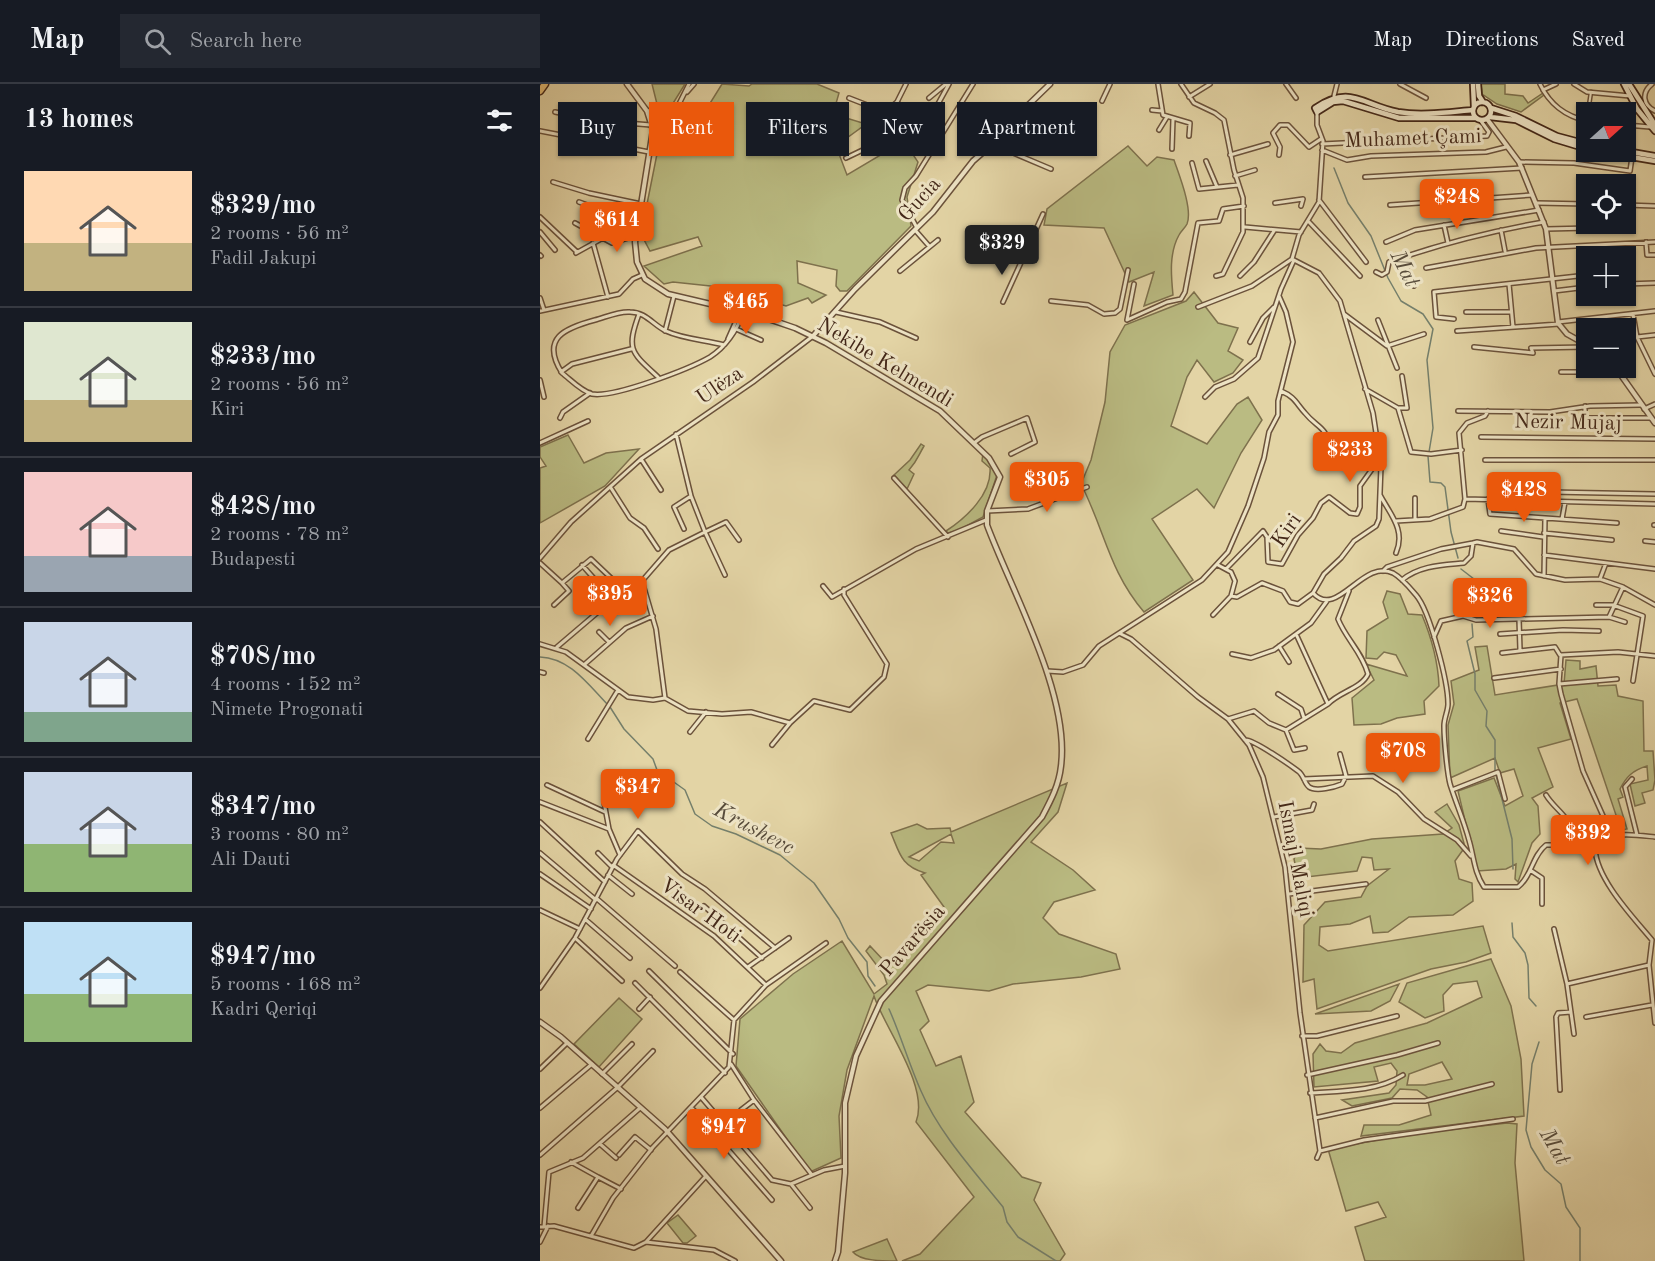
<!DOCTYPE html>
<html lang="en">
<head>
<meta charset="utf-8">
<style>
	:root { --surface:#171b24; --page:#242831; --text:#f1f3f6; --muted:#9ea1a6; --line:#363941; --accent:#ea580c }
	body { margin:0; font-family:"Old Standard TT",serif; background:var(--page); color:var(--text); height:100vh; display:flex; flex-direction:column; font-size:22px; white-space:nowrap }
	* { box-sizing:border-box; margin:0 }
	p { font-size:20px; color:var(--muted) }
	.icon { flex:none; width:33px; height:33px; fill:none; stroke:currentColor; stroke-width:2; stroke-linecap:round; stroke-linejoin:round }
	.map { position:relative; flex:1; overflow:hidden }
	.sheet { display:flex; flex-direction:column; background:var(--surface); width:540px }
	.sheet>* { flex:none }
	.banner { position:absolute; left:18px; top:18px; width:570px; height:54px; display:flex; gap:12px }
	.needle { width:39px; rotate:69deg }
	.fabs { position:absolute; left:1036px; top:18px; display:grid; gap:12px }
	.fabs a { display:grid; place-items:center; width:60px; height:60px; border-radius:0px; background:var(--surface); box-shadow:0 2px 4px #0004; font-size:30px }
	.price { position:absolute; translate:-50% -51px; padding:0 14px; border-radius:6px; background:var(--accent); color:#fff; font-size:20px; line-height:39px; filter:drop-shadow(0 2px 3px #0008) }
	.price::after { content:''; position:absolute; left:50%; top:36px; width:18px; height:14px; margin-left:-9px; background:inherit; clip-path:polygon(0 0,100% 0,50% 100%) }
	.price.on { background:#222; color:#fff }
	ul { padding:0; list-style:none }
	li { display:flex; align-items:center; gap:18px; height:150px; padding:0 24px }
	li+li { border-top:2px solid var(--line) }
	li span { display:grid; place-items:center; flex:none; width:168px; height:120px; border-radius:0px; color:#555 }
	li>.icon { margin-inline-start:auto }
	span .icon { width:72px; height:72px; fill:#fffc; stroke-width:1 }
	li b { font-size:26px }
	h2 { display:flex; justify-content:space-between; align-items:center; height:72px; padding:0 24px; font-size:26px }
	.chip { padding:0 21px; border-radius:0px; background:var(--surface); box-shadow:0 2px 4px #0004; font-size:21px; line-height:54px }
	.chip.on { background:var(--accent); color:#fff }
	header { display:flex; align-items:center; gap:36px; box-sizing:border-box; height:84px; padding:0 30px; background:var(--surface); border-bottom:2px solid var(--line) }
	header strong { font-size:28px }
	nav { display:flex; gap:33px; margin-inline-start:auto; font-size:21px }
	.search { width:420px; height:54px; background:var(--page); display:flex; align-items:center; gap:15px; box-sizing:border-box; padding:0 21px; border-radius:0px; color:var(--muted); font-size:22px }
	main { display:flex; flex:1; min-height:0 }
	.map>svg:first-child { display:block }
	.green { fill:#babb82; stroke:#7e714d; stroke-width:1.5; fill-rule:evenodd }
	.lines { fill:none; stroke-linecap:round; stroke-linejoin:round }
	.stream { stroke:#757f6b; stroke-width:1.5 }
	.pedestrian-casing { stroke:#6b523b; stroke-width:5 }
	.minor-casing { stroke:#6b523b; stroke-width:6 }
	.tertiary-casing { stroke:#6b523b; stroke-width:7 }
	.secondary-casing { stroke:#432718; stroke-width:8 }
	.primary-casing { stroke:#432718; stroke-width:9 }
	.pedestrian { stroke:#ede3c4; stroke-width:2 }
	.minor { stroke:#ede3c4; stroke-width:3 }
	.tertiary { stroke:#ede3c4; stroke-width:4 }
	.secondary { stroke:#ede3c4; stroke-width:4.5 }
	.primary { stroke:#e2ba72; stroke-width:6 }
	.labels { text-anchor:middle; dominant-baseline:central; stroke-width:6; stroke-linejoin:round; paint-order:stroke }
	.street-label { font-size:21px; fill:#432718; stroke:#ede3c4 }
	.water-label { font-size:22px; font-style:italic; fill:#584c3b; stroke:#ede3c4 }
</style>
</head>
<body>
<header>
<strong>Map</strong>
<div class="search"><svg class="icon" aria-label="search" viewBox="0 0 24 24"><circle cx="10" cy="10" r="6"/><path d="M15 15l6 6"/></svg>Search here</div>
<nav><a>Map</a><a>Directions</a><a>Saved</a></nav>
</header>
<main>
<section class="sheet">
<h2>13 homes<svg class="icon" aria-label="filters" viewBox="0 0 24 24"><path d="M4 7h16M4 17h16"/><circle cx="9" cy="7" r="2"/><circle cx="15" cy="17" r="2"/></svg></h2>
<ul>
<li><span style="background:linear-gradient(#ffd9b3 60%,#c2b280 0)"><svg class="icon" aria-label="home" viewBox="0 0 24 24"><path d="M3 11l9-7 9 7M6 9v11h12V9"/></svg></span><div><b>$329/mo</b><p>2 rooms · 56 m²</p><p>Fadil Jakupi</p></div></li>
<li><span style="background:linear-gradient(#dfe7d0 65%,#c2b280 0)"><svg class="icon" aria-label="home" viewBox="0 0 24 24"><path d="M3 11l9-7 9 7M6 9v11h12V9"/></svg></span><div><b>$233/mo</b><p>2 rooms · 56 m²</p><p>Kiri</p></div></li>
<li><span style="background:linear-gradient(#f6c9c9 70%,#9aa5b1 0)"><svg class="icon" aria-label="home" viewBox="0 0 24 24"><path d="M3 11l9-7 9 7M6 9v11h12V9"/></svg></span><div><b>$428/mo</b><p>2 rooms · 78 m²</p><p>Budapesti</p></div></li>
<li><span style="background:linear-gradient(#c9d6e8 75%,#7fa58c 0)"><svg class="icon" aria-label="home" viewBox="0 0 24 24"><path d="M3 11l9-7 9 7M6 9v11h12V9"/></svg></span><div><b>$708/mo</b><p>4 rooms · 152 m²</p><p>Nimete Progonati</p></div></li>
<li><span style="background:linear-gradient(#c9d6e8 60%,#8fb573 0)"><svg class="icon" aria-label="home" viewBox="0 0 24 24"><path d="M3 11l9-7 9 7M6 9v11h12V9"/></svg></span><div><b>$347/mo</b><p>3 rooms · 80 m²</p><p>Ali Dauti</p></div></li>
<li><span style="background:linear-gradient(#bfe0f5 60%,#8fb573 0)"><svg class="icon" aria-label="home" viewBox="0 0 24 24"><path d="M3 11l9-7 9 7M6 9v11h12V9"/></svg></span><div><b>$947/mo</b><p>5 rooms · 168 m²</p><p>Kadri Qeriqi</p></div></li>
</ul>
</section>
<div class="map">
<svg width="1115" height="1177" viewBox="0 0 1115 1177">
	<rect width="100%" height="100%" fill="#e3d4a5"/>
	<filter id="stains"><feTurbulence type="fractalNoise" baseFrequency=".00333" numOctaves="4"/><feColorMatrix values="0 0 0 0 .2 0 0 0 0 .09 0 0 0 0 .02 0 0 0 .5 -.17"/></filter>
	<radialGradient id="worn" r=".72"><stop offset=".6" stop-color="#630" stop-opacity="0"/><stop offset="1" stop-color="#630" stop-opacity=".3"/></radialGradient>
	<!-- green -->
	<path class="green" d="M112 0H145L132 21 118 24Z
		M182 0 209 2 212 0H277L299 9 293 30 326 40 296 62 307 91 364 57 378 78 367 113 371 142 307 207H300L296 202 297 186 257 177 258 199 286 211 272 219 268 214 246 222 180 203 133 198 124 200 104 182 162 162 158 153 110 167 101 150 117 70 169 21Z
		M941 0H965V10L983 12 988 19 1003 9 1004 11 981 28 957 20 942 10Z
		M588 62 607 82 617 73 634 76C639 91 653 125 647 140 645 144 641 147 639 151 629 169 631 191 633 211L604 222 614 188 589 198 564 144 504 141 507 125Z
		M654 208 678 239 698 244 688 267 703 276 693 289 674 298 657 276 647 293 631 342 667 360 697 320 708 313 722 336 701 369 674 424 657 405 612 435 653 496 604 528C569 487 565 447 541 400L551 376 565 318 570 268 585 241 646 217Z
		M28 351 44 379 66 369 99 365 65 402 0 439V384L6 382 0 373V363Z
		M381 360 384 362C378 372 378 376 369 386L374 390 367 405 354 391 370 376Z
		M443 369 457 391 443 433 419 446 408 449 406 447C426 434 452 410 450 384L442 377Z
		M847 507 860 510 868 530 882 531C892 555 898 577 899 602L884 617 885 630 857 634 841 640 814 641 812 614 834 596 826 580 867 592 856 571 844 568 837 575 826 574 827 547 848 534 843 518Z
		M947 562 955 611 1024 600 1026 576 1040 577V585L1056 582 1058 602 1076 601 1078 612 1103 617 1104 667H1113L1115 696 1113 706 1102 709 1105 719 1095 722 1090 700 1108 696 1107 682C1093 686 1086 693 1080 705L1083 713 1078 715 1087 745 1081 746 1037 615 1020 619 1031 655 998 664 1013 703 992 714 998 722 1000 750 992 759 978 798 975 795 976 780 966 785 937 787 918 707 954 694 965 722 983 712 974 685 960 689 955 674 910 694 908 641 914 620 911 597 939 586 935 563Z
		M527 699 518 728 491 758 533 786 555 806 514 818 503 834 519 850 576 870 580 885 541 893 473 900 449 907 388 901 376 907 389 937 380 946 396 982 421 972 434 1018 425 1028 482 1093 501 1099 494 1116 525 1170 520 1177H362L380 1170 434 1113 376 1038C390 1003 344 943 334 912L307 986 299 1032 301 1074 270 1088 196 982 200 935 253 890 302 857 334 910 347 900 344 891 326 867 330 862 346 879 404 823 381 791 385 789C361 782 360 770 351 749L377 740 387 745 410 744 411 748ZM411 750 414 759 401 758 379 777 369 773Z
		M907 720 919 741 925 763 915 777 919 795 932 799 933 817 913 831 869 833 848 848 833 849 830 832 810 840 780 843 779 861 788 867 943 842 951 869 926 878 891 885 777 925 774 895 763 898 764 841 785 818 821 813 827 802 849 785 834 786 832 774 822 773 817 787 758 794 754 775 759 764 781 765 832 755 903 750 912 744 895 728Z
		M951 875 971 922 981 975 984 1032 821 1052 824 1041H859L891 1031 887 1013 877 1006 860 1005 852 1014 812 1022 802 1016 849 1009 856 1001 857 987 851 979 834 983 838 997 774 1003 773 970 780 960 786 967 801 969 815 959 887 939 942 913 937 897 913 900 903 911 904 927 885 934 859 918 867 899ZM902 978 912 995 885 1001H867L869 990Z
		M859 900 850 917 831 927 775 930Z
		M79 914 102 935 59 983 34 960Z
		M967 1039 977 1040 975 1079 984 1177H825L815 1143 846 1133 838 1118 806 1127 788 1065 865 1051Z
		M138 1131 156 1152 147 1159H143L127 1139Z
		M347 1155 357 1177C343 1177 320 1177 313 1168Z"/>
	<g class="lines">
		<!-- stream -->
		<path class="stream" d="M794 84 808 119 831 152 848 194 861 217 883 230 893 245 887 276 893 344 889 368
			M888 372 890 398 901 399 905 403 911 448 918 474
			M921 485 934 495 937 505 933 516V535
			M932 540 933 553 927 557 935 590V606L947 627 946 642 955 656V687
			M0 573C29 574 47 599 67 620
			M70 623 84 645 113 675 117 686 145 706 155 730 172 742 196 750 240 771 274 799 299 835 308 854 327 878 328 892 335 902
			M956 691 972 755 973 785
			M972 839 973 853 985 869 988 881 989 914 996 922
			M349 925C361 952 369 980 381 1007 399 1049 434 1087 463 1123L467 1138 478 1153 516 1177
			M999 958 992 980 986 1046 991 1063 1005 1086 1021 1100 1026 1123 1040 1144V1177"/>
		<defs>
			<path id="pedestrian" d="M1048 28 1051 8"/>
			<path id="minor" d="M618 0 623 31 650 39 649 52
				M641 0 654 19 675 29 684 36 694 86 703 114V148L683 190 676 192
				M746 0 756 14
				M860 0 886 14
				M1000 0C1010 21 1025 32 1047 37
				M1034 0 1047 8 1090 12
				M1112 0C1101 9 1103 21 1115 27
				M1003 6 1016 0
				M147 8 154 0
				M794 12 797 0
				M649 13 670 0
				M309 14 345 28
				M389 14 406 0
				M562 17 570 0
				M133 24 141 44
				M612 26 622 27
				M107 27 128 26 138 22 149 0
				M15 28 61 37 111 41
				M333 39 357 18 366 0
				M1086 41 1110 43
				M404 45 394 35 393 29 409 0
				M619 46 627 33
				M0 47 109 68
				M452 60 511 85
				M782 60 947 52 949 48 941 37
				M632 65 633 35
				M782 66 807 76 831 72 946 68 966 63
				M690 71 728 60
				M739 71 740 63 733 49 740 41H748L769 63 781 55
				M306 74 329 63 369 30 357 18
				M666 77 677 103
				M979 78 1034 79 1090 87 1092 73
				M652 79 659 105 698 101
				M695 92 715 86
				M825 93 982 84
				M13 98 49 109 101 120
				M779 116 826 178
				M39 118 97 139
				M735 119 763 115 761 122
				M997 119 1047 120
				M850 121 992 111
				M1086 121 1115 122
				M0 133 37 168
				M769 138 820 192
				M35 139 72 159 95 152
				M904 141 908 159
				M705 143 761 148
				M377 144 362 116 365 104 376 92 433 0
				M1006 145 1050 144
				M375 146 389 162
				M961 146 965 167
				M0 148 15 166
				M846 158 875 146 999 126
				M1106 158 1107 171H1115
				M53 159 68 213
				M36 169 63 154
				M0 171 1 172
				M862 174 874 202
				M752 175 759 151 779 118 783 57 777 41V28
				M886 184 996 164 1115 158
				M360 187 398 156
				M836 188 842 191 847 188 849 178C900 160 951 147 1004 138
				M1086 189 1092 188 1091 178
				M700 192 714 178 734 147
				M594 200 587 236 627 218 641 215 645 208 658 139 679 137 683 125 704 122
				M969 200 973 243
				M1086 200 1115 199
				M1014 207 1047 203
				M0 214 4 226
				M511 217 548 221 564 230 575 229 580 225 588 186
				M463 218 503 130
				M658 223 712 202 752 175
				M0 227 79 210 93 195 102 191
				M296 228 340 238 376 254
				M926 228H971
				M99 230C86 266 91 268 118 293
				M804 230 847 262
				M1093 230 1097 253 1115 290
				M914 235 896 233 894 208 1047 191
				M838 236 857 284
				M1018 238 1115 227
				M196 245 221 256
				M125 247 134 212
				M917 247 1019 240
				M1097 253 1115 251
				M188 255 196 237 197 226
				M1040 257 1047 251
				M710 258 723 234 734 223
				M184 261C166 256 143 255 126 247 113 241 106 228 90 228 79 227 66 233 55 236 25 244 0 254 22 289 31 296 41 307 52 310 74 314 149 285 170 273 187 262 197 246 204 227
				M847 262 884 250
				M934 263 993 269 991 264 1047 263
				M21 288 32 280 91 265
				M1021 288H1079
				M0 296 4 313
				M825 305 858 324 871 368 891 370 922 366
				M741 307C755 313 756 319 765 329 777 344 785 341 790 362
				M665 313 675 303 694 295 718 274 741 205 754 176
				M1045 322V334H1111
				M858 324H867L862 292
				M1104 325 1115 320
				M918 327 1010 328 1050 322 1101 321
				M20 334 23 328 50 309
				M941 353 1115 355
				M0 359 48 337
				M434 359 442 353 487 334 495 358 471 370
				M101 375 121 406
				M945 376H1115
				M354 394 408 453
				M71 404 90 434 104 444 118 465
				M955 407 1115 410
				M840 411C850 430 866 446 856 469
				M875 414V435
				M925 415 1115 420
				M948 415 950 430 1077 439
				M447 427 488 425 547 403
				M1022 435 1025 418
				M856 437 890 435 923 423 925 415 919 349 927 339 945 332 948 327
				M1114 441H1115
				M144 445 134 423 151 412
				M961 447 1003 453
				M1004 449 1072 456
				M1105 457 1115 458
				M1004 471 1115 485
				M0 474 31 438 101 375 213 298 273 252
				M0 479 22 499 51 475 71 494
				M42 481 58 499
				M686 485 723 447 727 453 728 478 742 480 758 451 773 434 781 419 789 413 810 429 817 430 820 423V402L840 374
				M843 487 847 483 901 465 933 459
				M185 491 165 448 186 438 199 456
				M1004 492 1005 434
				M1060 495 1066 479
				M862 496C880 481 904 481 924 479L931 472 933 459 937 458 974 465 996 490 1025 496 1060 495 1083 503 1115 521
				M283 502 292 513 376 465 446 436
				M773 509C797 536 823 474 853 489 862 494 870 504 876 511 890 527 908 598 908 620 908 627 904 634 904 642 904 655 907 688 910 700 916 719 924 737 929 756 934 773 934 788 944 803H978C992 792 992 772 1006 761H1020L1055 768
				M691 512 697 513 722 499 743 507 750 518 758 520 773 509 784 490 801 474 814 457 836 442 839 435 841 382 833 329 800 217 779 189 752 175
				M14 521 29 507 22 499
				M1056 521H1073L1103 532 1093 597
				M673 531 691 512 695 497 691 488 678 481
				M1069 533 1083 503
				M979 535 980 566
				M59 548 69 558
				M581 550 591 555 658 613 688 635 709 661 723 693 745 783 760 929 780 1067 777 1074
				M960 550 1023 546 1059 547
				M894 553 901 537 923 532 936 536 1069 533 1085 538
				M0 560 26 568 88 613 113 616 125 614
				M739 562 749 578
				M17 563 78 511
				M962 569 1015 563 1020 571
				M692 570 711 574 734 566 771 539 787 517
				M1021 571 1019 600 1021 610 1043 687 1072 752
				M1021 571 1078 568 1115 572
				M45 580 86 544 113 532
				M507 587 523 588 543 581 559 562 662 496 688 468 708 422 724 374 729 348 738 331V317L753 258 746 228 739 212
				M0 588 4 589
				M954 594 1021 585
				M1019 600 1077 595
				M738 610 761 625 764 634
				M125 614 148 627 182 630 211 628 250 639 274 617 310 626 344 593 347 580 304 511V505
				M125 614 116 545 102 497 129 466 165 448 151 412 136 350
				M788 620C799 608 822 604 828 590 822 568 806 555 798 535L809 507
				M688 635 714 627 729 639 746 646 788 620 756 550
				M746 646 754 666 765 664
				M150 648 166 628
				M48 655 78 606
				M705 656C713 655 750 681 758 687 764 691 764 699 769 703 776 708 795 703 802 700L806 692 800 670
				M232 661 250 639
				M764 695 833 692 858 708 884 735 917 756 931 772
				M1092 695 1085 703 1097 751
				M7 701 65 728
				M912 706 958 688 965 715
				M1006 711C1012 721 1021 727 1027 736 1034 744 1039 757 1043 767
				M0 718 69 745
				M64 718 69 745 80 771
				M734 733 772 726 774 720
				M0 738 65 798
				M1115 753C1097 751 1065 745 1055 765 1057 796 1093 833 1112 856L1109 881 1115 939
				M0 769 56 816
				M58 769 72 783
				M73 781 174 852 226 901
				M990 786 1002 794V820
				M0 790 51 825
				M68 791 92 810
				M749 810 826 800
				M56 814 135 882
				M164 822 222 874
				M0 826 40 845
				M45 835 90 874
				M1014 845 1027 900 1034 950
				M35 854 82 897
				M208 883 249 854
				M109 887 193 970
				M140 888 194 936
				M95 899 185 989
				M1027 900 1109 881
				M0 904 35 854 77 775 98 747 142 790 165 805 235 864
				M99 925 110 913
				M1046 933 1112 921
				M762 952H777L857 932
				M191 980 214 1016 272 1091
				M0 985 27 959
				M62 990 92 960
				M767 991 857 971 898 959
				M1020 1006 1016 933 1018 929 1031 928
				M770 1009C801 1007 836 1008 863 991
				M161 1013 232 1096 251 1100 284 1086 305 1082
				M151 1023 232 1116
				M0 1024 52 980
				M775 1034 853 1017H885L952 1000
				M190 1047 201 1026 214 1016
				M60 1060 76 1074
				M780 1067 824 1056 973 1035
				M0 1071 78 1003 113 967
				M79 1071 95 1053 111 1066
				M31 1078 58 1093
				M251 1100 270 1124
				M38 1124 58 1093 81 1105
				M0 1143 14 1142 94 1164 106 1158 166 1092
				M4 1143 9 1088 43 1074 100 1024
				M51 1152 73 1114 113 1063 189 983 194 936 226 901 286 859
				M0 1158 8 1142
				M106 1158 174 1166 195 1177"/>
			<path id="tertiary" d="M87 0 107 27 113 46 95 158 97 178 105 195 128 210 217 231 255 244 286 259 400 327 449 374 460 393 447 427V441C472 508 530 610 521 682 519 701 511 716 502 733L341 917 316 972 305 1019V1089L298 1168 295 1177
				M947 35 979 78 1006 145 1018 239 1027 250 1047 261
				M273 252 315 205 393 128 433 77 465 49 479 30 510 0
				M1076 284 1115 339
				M0 938 21 953 125 1045 241 1177"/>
			<path id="secondary" d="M933 0 934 23
				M938 0 939 12 943 18
				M1084 0 1097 25 1115 47
				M1089 0 1115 41
				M933 27a9 9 0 1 1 18 0a9 9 0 1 1-18 0Z
				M951 24 976 32 1017 52 1047 60
				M933 26C909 28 882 32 858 28 822 21 811 0 775 24L777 28 793 18 803 17 859 34H935
				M950 33 976 36 1014 55 1047 65
				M1086 67 1115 72
				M1062 68 1115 77"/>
			<path id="primary" d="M0 7 5 0"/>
		</defs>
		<!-- pedestrian casing -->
		<use href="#pedestrian" class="pedestrian-casing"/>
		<!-- minor casing -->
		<use href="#minor" class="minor-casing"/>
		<!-- tertiary casing -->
		<use href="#tertiary" class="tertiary-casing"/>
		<!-- secondary casing -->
		<use href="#secondary" class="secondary-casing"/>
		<!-- primary casing -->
		<use href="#primary" class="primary-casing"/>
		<!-- pedestrian -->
		<use href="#pedestrian" class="pedestrian"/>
		<!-- minor -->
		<use href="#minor" class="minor"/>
		<!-- tertiary -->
		<use href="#tertiary" class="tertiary"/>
		<!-- secondary -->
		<use href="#secondary" class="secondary"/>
		<!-- primary -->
		<use href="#primary" class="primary"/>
	</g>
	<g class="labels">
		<!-- street labels -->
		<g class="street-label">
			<text transform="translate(873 55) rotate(-2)">Muhamet Çami</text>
			<text transform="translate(380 116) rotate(-48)">Gucia</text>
			<text transform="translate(345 279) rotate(31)">Nekibe Kelmendi</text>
			<text transform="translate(180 302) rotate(-34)">Ulëza</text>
			<text transform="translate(1028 339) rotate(1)">Nezir Mujaj</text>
			<text transform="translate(747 447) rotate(-55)">Kiri</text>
			<text transform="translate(755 775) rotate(79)">Ismajl Maliqi</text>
			<text transform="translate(160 827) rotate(36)">Visar Hoti</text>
			<text transform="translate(373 857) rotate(-49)">Pavarësia</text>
		</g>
		<!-- water labels -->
		<g class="water-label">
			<text transform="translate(864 185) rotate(63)">Mat</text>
			<text transform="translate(214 745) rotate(28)">Krushevc</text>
			<text transform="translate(1014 1063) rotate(60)">Mat</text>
		</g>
	</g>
	<rect width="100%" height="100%" filter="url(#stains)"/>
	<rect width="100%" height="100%" fill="url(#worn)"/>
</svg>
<div class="fabs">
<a><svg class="needle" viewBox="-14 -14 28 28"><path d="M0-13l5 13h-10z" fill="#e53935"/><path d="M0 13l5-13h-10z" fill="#9ea1a6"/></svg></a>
<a><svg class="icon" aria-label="locate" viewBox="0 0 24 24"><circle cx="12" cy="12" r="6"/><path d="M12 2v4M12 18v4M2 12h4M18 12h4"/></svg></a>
<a>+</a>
<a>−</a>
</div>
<b class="price" style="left:917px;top:146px">$248</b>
<b class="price" style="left:77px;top:169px">$614</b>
<b class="price on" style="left:462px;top:192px">$329</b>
<b class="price" style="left:206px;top:251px">$465</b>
<b class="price" style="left:810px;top:399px">$233</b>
<b class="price" style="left:507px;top:429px">$305</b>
<b class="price" style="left:984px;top:439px">$428</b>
<b class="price" style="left:70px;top:543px">$395</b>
<b class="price" style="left:950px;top:545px">$326</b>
<b class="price" style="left:863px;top:700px">$708</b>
<b class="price" style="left:98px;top:736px">$347</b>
<b class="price" style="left:1048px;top:782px">$392</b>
<b class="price" style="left:184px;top:1076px">$947</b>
<div class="banner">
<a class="chip">Buy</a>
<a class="chip on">Rent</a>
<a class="chip">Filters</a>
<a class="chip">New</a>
<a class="chip">Apartment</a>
</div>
</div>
</main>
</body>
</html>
